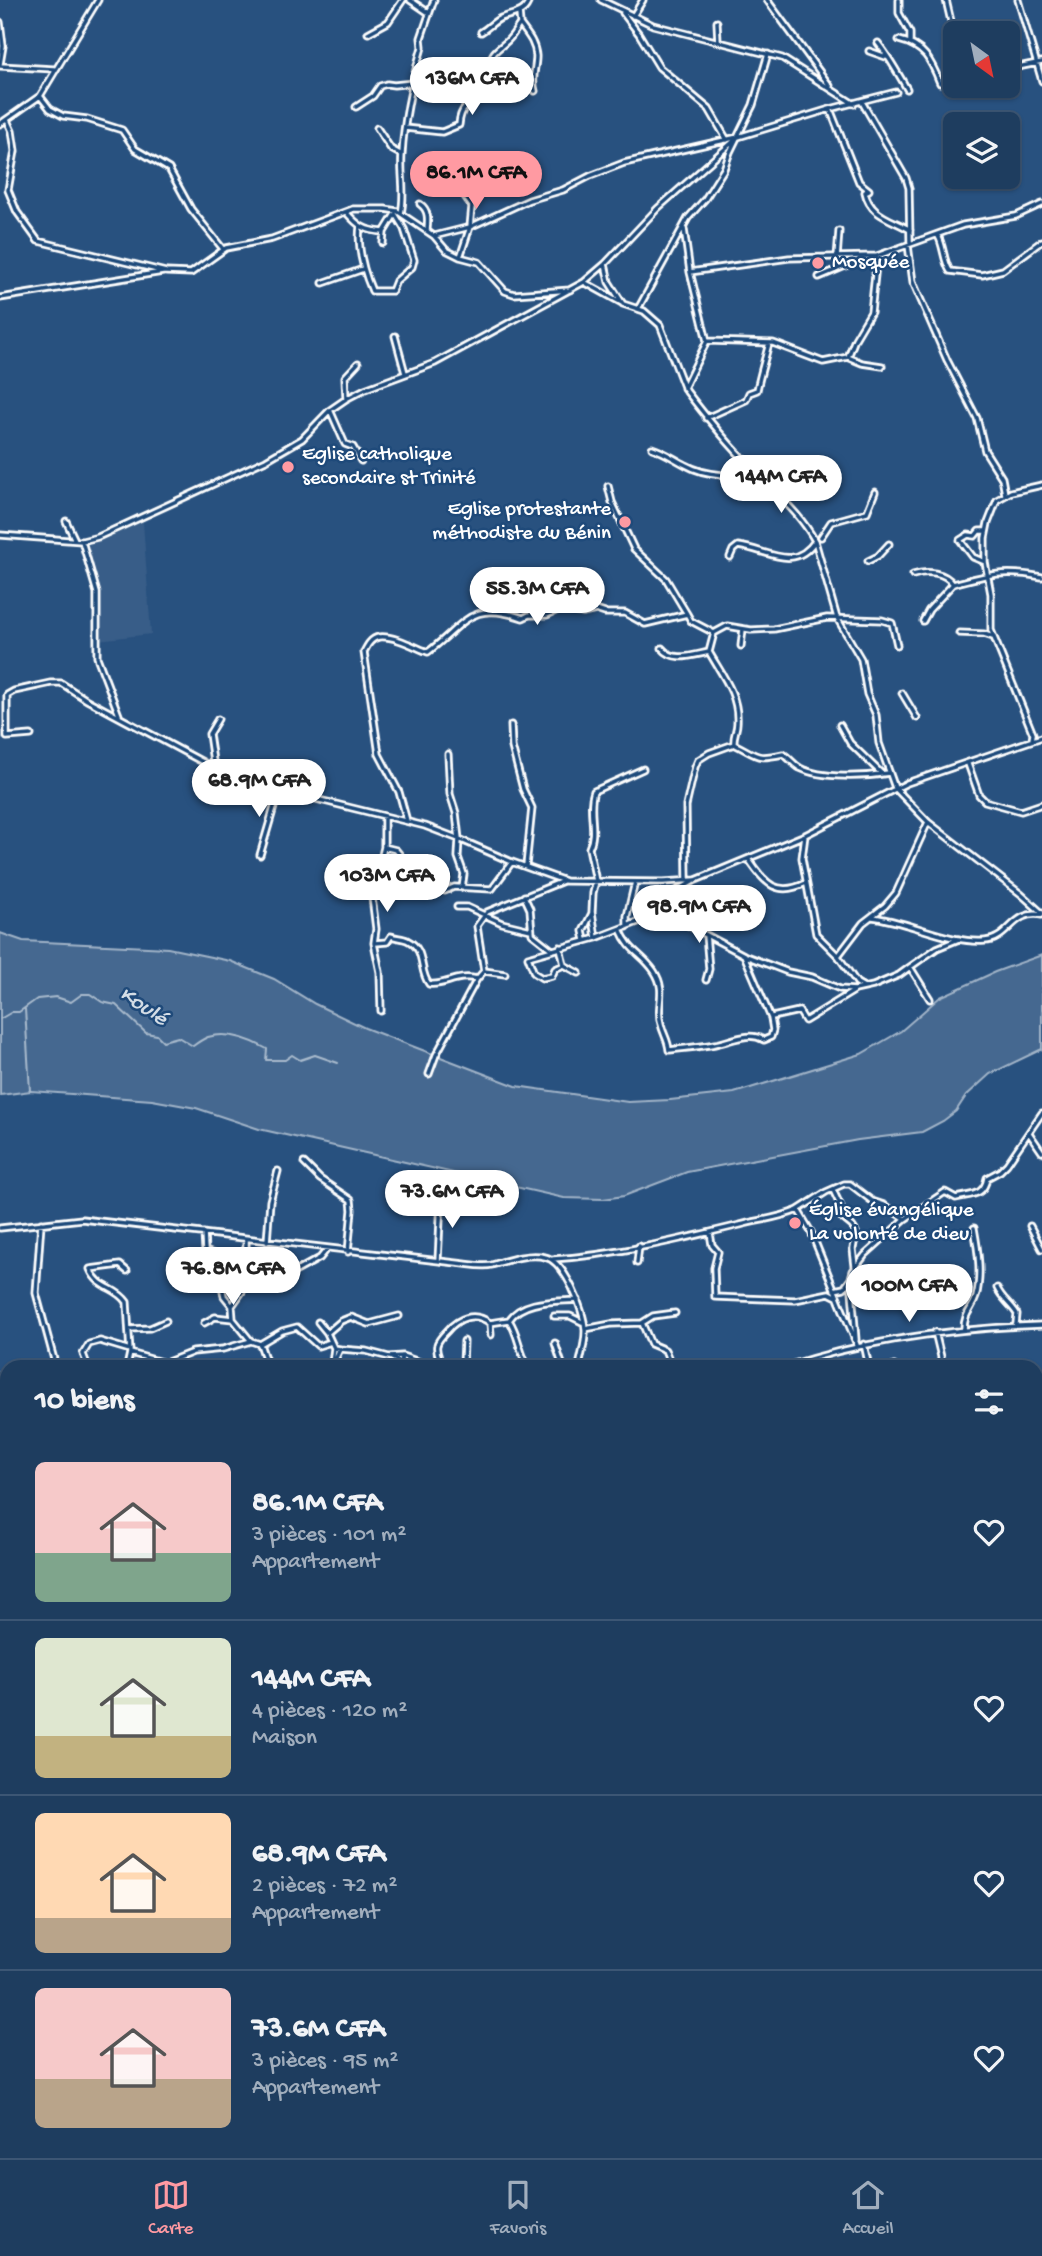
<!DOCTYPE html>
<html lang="fr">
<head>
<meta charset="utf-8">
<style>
	:root { --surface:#1e3d5f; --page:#2b4868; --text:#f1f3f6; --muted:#a1aebd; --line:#3c5674; --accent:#ff9aa2 }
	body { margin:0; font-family:"Gochi Hand",sans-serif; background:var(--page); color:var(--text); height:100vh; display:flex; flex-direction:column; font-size:26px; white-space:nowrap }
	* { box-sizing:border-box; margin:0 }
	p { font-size:23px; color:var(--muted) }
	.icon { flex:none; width:38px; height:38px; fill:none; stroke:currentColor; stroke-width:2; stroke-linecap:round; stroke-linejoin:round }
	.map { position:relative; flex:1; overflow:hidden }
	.details { position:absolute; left:0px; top:1360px; width:1043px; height:800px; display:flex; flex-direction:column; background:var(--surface); border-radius:21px 21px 0 0; box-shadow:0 2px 5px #0004,0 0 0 2px var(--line) }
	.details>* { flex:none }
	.needle { width:46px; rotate:147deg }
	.fabs { position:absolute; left:943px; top:21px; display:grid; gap:14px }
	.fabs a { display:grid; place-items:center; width:77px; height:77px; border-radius:10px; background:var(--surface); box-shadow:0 2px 5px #0004,0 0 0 2px var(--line); font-size:35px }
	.price { position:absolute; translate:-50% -60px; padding:0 16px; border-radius:24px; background:#fff; color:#222; font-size:23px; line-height:46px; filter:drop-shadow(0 2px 4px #0008) }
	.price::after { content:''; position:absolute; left:50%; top:42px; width:21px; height:16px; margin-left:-10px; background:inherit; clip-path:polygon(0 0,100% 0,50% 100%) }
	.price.on { background:var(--accent); color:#111 }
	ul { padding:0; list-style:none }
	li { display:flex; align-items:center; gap:21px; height:175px; padding:0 35px }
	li+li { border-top:2px solid var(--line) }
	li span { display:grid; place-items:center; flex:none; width:196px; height:140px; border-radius:10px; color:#555 }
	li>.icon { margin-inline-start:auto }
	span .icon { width:84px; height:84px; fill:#fffc; stroke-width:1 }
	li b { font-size:30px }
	h2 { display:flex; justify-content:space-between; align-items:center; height:84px; padding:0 35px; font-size:30px }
	.menu { display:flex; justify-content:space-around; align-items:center; height:98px; border-top:2px solid var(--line); background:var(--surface); font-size:19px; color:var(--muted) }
	.menu a { display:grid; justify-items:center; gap:4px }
	.menu .on { color:var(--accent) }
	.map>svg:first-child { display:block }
	.built { fill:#375d88 }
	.green { fill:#446890; stroke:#a2b4c8; stroke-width:2 }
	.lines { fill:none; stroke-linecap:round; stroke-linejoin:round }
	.stream { stroke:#aabbcd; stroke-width:2 }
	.street-casing { stroke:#fff; stroke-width:9 }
	.primary-casing { stroke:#fff; stroke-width:11 }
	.street { stroke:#1f4a7a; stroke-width:3.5 }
	.primary { stroke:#1f4a7a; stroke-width:6 }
	.poi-dot { fill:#ff9aa2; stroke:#1f4a7a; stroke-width:2.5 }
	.labels { text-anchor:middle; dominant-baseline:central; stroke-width:5; stroke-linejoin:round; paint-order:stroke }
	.poi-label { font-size:21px; fill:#fff; stroke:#1f4a7a; text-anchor:start }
	.water-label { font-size:23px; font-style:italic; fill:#d4dde6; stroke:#1f4a7a }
</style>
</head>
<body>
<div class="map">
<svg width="1042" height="2158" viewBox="0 0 1042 2158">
	<rect width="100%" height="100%" fill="#28517f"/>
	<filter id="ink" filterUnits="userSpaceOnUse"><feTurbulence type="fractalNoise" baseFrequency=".0143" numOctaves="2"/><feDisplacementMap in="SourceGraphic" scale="14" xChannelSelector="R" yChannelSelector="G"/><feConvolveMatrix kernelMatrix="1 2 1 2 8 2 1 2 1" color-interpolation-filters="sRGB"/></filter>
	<g filter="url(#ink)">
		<!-- built -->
		<path class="built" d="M143 522 151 634 97 640 98 594 88 545Z"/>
		<!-- green -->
		<path class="green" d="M0 933 23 941 168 948 230 961 274 979 315 1004 365 1028 516 1086 628 1102 670 1100 734 1093 861 1054 901 1031 940 997 995 972 1042 955V1049L990 1074 966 1096 956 1111 943 1121 922 1132 858 1140 687 1172 624 1196 603 1199 564 1198 259 1129 196 1108 152 1100 31 1091 0 1095Z
			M0 2083 7 2085V2152H128L135 2158H0Z"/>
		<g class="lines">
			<!-- stream -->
			<path class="stream" d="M25 1009 30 1091
				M0 1019 12 1012H19L37 999 56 997 71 1002 82 994H90L102 1002 116 1005 146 1033 157 1035 163 1041 178 1037 193 1046C197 1043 203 1039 208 1037 228 1031 251 1040 267 1049L266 1060H285L292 1055 300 1060 315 1055 338 1063
				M0 2152 12 2158
				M29 2158 45 2155 47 2158
				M99 2158 100 2152"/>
			<defs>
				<path id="street" d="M410 0 429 13
					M601 0 653 25 782 58 854 104
					M767 0 830 86
					M899 0V13L910 33V42
					M946 0 956 43
					M1018 0 1042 81
					M623 13 639 34 659 67 709 109 727 140
					M633 16 643 0
					M0 22 3 46 0 64
					M717 22 718 41
					M520 24C527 34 535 42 536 56 536 69 531 78 535 91
					M481 32C488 28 494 21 501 18 513 13 525 15 529 0
					M368 33 388 22 403 0
					M899 40C924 46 931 60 940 83L956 80
					M878 43C889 57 898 73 907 89
					M869 51 886 57
					M0 66 54 69
					M1008 69 1042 62
					M40 96 50 109 63 116 87 119 122 130 135 149 169 169 191 209 223 249
					M862 102 906 178 909 188 910 242
					M356 107 373 96 380 86 387 84 394 85 413 83
					M830 109 859 182 869 190 865 192C870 216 892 219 910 230
					M7 120 12 131 15 151 8 190 17 212 38 241 166 272 191 273 226 248 272 239 353 209H385L397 211 434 236 470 227 529 200 563 190 590 176 624 163 738 137 830 109 896 92
					M0 124 40 96 98 0
					M377 128 391 149 402 155
					M405 128 442 132 459 125C461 94 486 106 494 86 498 77 492 72 491 64 490 50 503 47 510 38 514 34 516 29 520 24L519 13
					M430 188 456 184 472 206 470 227 460 257
					M420 204C429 210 428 220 427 230
					M346 212C358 226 365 231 384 232L395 214
					M401 213C406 193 400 174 402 154 404 118 412 82 422 47L421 38 434 0
					M360 226C357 249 363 270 372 291H392L396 281 412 267 414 260 404 229 395 214
					M684 229 690 272 707 341 684 388C706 417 729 445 755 471 776 494 800 513 815 541L837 618 861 659 867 694 876 715 879 743 895 788 928 822 1021 894 1042 913
					M434 236 446 250 460 257 479 262 505 291 514 294 570 290
					M938 236C944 246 943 260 950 271L982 275 1003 270 1042 241
					M383 243 384 232
					M908 245 913 282 947 360 977 418 985 451 1002 478 1005 494
					M837 258 839 231
					M605 264 609 282 623 304 644 311 660 325 684 387
					M690 272 789 258 877 256 963 225 1016 216 1042 204
					M819 277 864 258
					M584 282 622 303
					M323 283 363 269
					M0 298 163 272
					M638 309 688 218 705 199 724 169 730 152 753 105 768 54
					M395 336 405 373
					M707 341 773 343 823 362 848 357 855 339 871 312 877 256
					M848 357 862 363 882 366
					M346 399 345 377 358 363
					M330 410 345 444 353 447 361 461
					M706 418 746 400 749 393 757 390C760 375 765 359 769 343
					M652 448C665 452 674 459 686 465 707 477 735 476 758 474
					M608 486 612 502 634 549 666 579 687 614
					M66 521 75 540
					M0 535 82 541 98 537 266 460 302 439 330 410 346 399 365 389 435 363 584 282 605 264 658 208 736 139
					M821 537 831 522 867 512 875 492
					M82 541 97 593V657L119 715
					M730 557 733 550 738 546C767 549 793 573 815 541
					M868 561 878 556 889 544
					M985 562 973 557 960 540 968 535 975 536 979 531H986
					M913 575C927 570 945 572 953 584 989 574 1005 570 1042 577
					M923 621 929 610 953 584
					M959 633 984 634 993 637
					M741 646 743 629
					M662 648C674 663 693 655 709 652
					M902 693 917 718
					M511 725 512 747 523 789 532 808 526 866
					M840 725 850 743 882 774
					M31 735 7 737V695L14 691 51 683H61L87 700 214 768 279 790 425 826 459 839 512 862 565 881 663 882 696 880 805 835 907 783 1042 737
					M1032 740 1033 734 991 630V594L985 562V538L988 523 997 500 1011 492 1042 485
					M734 744C759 756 754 760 783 754 790 758 793 764 800 768 822 779 865 777 889 773
					M448 754 450 794 456 813 459 839 458 857 464 874 462 888
					M968 764 979 795 985 801 1021 811 1042 804
					M214 768 209 734 218 719
					M407 821 399 792 379 754 364 652C367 646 371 638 379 637 393 635 415 647 428 652 466 623 470 600 523 618L529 615H547L560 609 583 613 596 610 605 613H625L645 624 687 614 691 621 714 633
					M805 835 802 858 816 934 838 956 857 983 864 987
					M384 847 396 850 417 876 436 878 441 890 445 891 454 887 492 889 512 862
					M260 855 279 790
					M749 860C765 884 777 897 806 883
					M687 881 686 806 695 767 698 760 709 753 734 744C733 736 737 730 737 723 739 695 722 675 709 652L714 633 727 626 751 630 774 629 827 618 882 620 892 623 897 645
					M524 896 530 909 532 934 551 949
					M457 907H467L502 923 531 930
					M872 917C908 921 951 944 985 941 1009 940 1013 909 1042 915
					M627 927V916L635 882
					M620 929C630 953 642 953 654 971 668 992 655 1005 661 1024 663 1034 668 1039 669 1050 684 1048 700 1047 715 1044 732 1041 748 1031 764 1040L771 1037 773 1030 771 1018 744 955 669 915 664 910 663 903
					M706 935 709 969 706 980
					M596 938 592 912 593 893 596 881 589 848C598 831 587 810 594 791L643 769
					M585 940 583 931 592 913
					M375 943 387 942 391 936C396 938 403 938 407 940 427 950 418 970 429 984 446 986 456 974 477 979
					M560 947 564 965 579 973
					M746 956 788 972 812 977 840 989 855 990 873 986 899 975 910 967 930 999
					M838 956 863 923 885 906 896 893 928 822
					M564 965 555 969 552 976 542 978 534 973 528 957 596 938 643 920 675 892 694 881
					M910 967 937 948 959 939
					M484 971 505 974
					M381 1011 380 972 374 943 376 929 372 897 384 847V816
					M772 1017 799 1011 805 1021 854 991
					M429 1074 436 1055 477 979 484 971 477 926 487 912 563 881
					M1029 1133 1042 1152
					M304 1163 320 1179 351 1200 352 1210 348 1252
					M833 1190 841 1207V1217L852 1226 856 1232 853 1249 855 1266
					M798 1210 826 1192 844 1184H850L872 1201 884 1205 905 1219
					M41 1223 36 1293 56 1367
					M1030 1226 1042 1249
					M0 1228 82 1219 465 1264C473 1265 484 1267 492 1265 508 1260 528 1253 545 1257 565 1261 584 1311 585 1329 586 1341 581 1355 579 1367
					M204 1233 205 1251 216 1255 224 1296 232 1306
					M710 1233 712 1245 718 1252 714 1268 715 1297 795 1300 829 1293 837 1297
					M246 1240V1286
					M267 1242 270 1201 278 1171
					M553 1259C616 1255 678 1240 740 1225 758 1220 780 1218 798 1210L811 1232 857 1345
					M438 1261 441 1199
					M637 1263 639 1246
					M127 1271 120 1265 90 1269C99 1290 116 1286 127 1302L130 1353 127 1367
					M997 1288C1002 1299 1010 1303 1017 1314L1016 1324
					M834 1290 844 1288 850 1280
					M554 1316H570L582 1322
					M233 1319 232 1306 246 1286 289 1275 320 1258 328 1248
					M509 1320C523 1299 556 1302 578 1300
					M318 1322 327 1333 334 1348 340 1349 332 1367
					M204 1323 215 1317 233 1319 251 1341
					M490 1323 491 1335
					M642 1323 651 1344 665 1350 672 1367
					M130 1329 150 1328 166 1321
					M585 1329 611 1324 642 1323 653 1316 675 1313
					M964 1329C964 1313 972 1310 976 1297 982 1275 978 1250 974 1228
					M935 1332 941 1357V1367
					M327 1333 341 1321 351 1317 369 1324 399 1316
					M856 1340 851 1278 853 1271 865 1255 905 1219 945 1192 956 1198C972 1194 984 1196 987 1178L1000 1171 1007 1164 1042 1113
					M555 1343 563 1367
					M260 1344 282 1331 297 1327 318 1346 331 1342
					M864 1344 869 1367
					M340 1349 366 1351 389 1357 402 1356 434 1367
					M130 1353 165 1363 169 1367
					M390 1357 401 1363
					M165 1363 193 1352 223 1349 251 1341 260 1344 268 1367
					M332 1363 334 1348
					M463 1366 464 1341
					M88 1367 83 1354 89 1344 100 1341 130 1350
					M400 1367 402 1356
					M441 1367C441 1360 435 1352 437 1345 438 1340 443 1335 447 1331 458 1318 474 1311 490 1323L509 1320C519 1335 519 1352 528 1367
					M784 1367C868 1339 954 1328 1042 1325
					M894 1367V1366
					M0 1375 7 1376
					M0 1437 7 1434
					M0 1483 7 1481
					M1036 1490 1042 1475
					M0 1527 7 1524
					M0 1540 7 1550
					M0 1568 7 1569
					M1036 1598 1042 1603
					M0 1655 7 1657
					M1036 1679 1042 1643
					M0 1730 7 1726
					M0 1740 3 1745 0 1753
					M0 1807 7 1800
					M1036 1848 1042 1846
					M0 1889 7 1885
					M1036 1968H1042
					M1037 2146 1039 2158
					M596 2152 607 2158
					M701 2152 709 2158
					M306 2158 310 2152
					M495 2158 500 2152
					M565 2158 566 2152
					M610 2158 616 2152
					M813 2158 814 2152
					M884 2158 885 2152"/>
				<path id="primary" d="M1036 1426 1042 1416
					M1036 1441 1042 1433
					M1036 2137 1042 2134
					M1036 2146 1042 2143
					M664 2158 667 2152
					M673 2158 676 2152
					M1001 2158 1011 2152
					M1015 2158 1024 2152"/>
			</defs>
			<!-- street casing -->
			<use href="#street" class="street-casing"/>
			<!-- primary casing -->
			<use href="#primary" class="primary-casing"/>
			<!-- street -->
			<use href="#street" class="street"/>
			<!-- primary -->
			<use href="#primary" class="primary"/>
		</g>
	</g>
	<!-- markers -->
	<g class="poi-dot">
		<circle cx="818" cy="263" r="7"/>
		<circle cx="288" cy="467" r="7"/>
		<circle cx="625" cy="522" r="7"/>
		<circle cx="795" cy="1223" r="7"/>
	</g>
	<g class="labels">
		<!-- poi labels -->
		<g class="poi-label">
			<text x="832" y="263">Mosquée</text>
			<text x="302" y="455">Eglise catholique<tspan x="302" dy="24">secondaire st Trinité</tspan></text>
			<text x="611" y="510" text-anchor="end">Eglise protestante<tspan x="611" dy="24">méthodiste du Bénin</tspan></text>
			<text x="809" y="1211">Église évangélique<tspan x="809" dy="24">La volonté de dieu</tspan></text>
		</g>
		<!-- water labels -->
		<g class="water-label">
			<text transform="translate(143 1007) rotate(34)">Koulé</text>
		</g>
	</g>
</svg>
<div class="fabs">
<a><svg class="needle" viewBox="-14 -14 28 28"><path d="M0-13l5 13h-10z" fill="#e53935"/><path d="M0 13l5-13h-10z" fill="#a1aebd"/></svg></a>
<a><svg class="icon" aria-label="layers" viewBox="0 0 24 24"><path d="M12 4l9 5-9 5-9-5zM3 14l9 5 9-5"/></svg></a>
</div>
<b class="price" style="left:472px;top:117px">136M CFA</b>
<b class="price on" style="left:476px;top:211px">86.1M CFA</b>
<b class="price" style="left:781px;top:515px">144M CFA</b>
<b class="price" style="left:537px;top:627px">55.3M CFA</b>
<b class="price" style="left:259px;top:819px">68.9M CFA</b>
<b class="price" style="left:387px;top:914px">103M CFA</b>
<b class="price" style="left:699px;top:945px">98.9M CFA</b>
<b class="price" style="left:452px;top:1230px">73.6M CFA</b>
<b class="price" style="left:233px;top:1307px">76.8M CFA</b>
<b class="price" style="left:909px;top:1324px">100M CFA</b>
<section class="details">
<h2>10 biens<svg class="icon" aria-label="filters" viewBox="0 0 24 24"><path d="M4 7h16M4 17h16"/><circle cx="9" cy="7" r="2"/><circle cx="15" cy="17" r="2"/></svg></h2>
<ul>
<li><span style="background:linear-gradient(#f6c9c9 65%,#7fa58c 0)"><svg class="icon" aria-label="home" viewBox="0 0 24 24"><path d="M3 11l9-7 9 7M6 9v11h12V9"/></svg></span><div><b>86.1M CFA</b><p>3 pièces · 101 m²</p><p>Appartement</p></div><svg class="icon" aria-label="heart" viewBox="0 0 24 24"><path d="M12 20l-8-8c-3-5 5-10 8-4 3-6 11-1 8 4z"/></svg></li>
<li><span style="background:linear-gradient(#dfe7d0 70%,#c2b280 0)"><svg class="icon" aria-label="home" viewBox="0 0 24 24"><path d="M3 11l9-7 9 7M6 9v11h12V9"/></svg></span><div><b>144M CFA</b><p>4 pièces · 120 m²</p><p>Maison</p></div><svg class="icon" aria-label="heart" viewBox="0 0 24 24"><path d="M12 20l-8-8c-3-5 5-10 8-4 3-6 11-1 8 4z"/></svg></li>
<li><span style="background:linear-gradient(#ffd9b3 75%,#b9a48a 0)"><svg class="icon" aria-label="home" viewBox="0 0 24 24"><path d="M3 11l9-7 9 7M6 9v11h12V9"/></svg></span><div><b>68.9M CFA</b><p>2 pièces · 72 m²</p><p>Appartement</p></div><svg class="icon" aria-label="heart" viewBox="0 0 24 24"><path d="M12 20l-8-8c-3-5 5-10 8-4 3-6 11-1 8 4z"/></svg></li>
<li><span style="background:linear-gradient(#f6c9c9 65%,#b9a48a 0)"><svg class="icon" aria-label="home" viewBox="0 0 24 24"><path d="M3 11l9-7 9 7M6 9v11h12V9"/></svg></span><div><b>73.6M CFA</b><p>3 pièces · 95 m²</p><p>Appartement</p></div><svg class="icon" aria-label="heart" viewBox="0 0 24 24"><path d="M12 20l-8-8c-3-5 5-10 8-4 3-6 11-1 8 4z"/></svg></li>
</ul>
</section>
</div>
<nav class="menu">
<a class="on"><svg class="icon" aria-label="map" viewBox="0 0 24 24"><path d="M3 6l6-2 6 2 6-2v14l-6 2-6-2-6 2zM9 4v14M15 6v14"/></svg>Carte</a>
<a><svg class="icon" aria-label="saved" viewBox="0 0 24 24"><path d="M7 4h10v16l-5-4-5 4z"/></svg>Favoris</a>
<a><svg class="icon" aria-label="home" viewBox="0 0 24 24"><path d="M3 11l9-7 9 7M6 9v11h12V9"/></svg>Accueil</a>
</nav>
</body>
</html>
